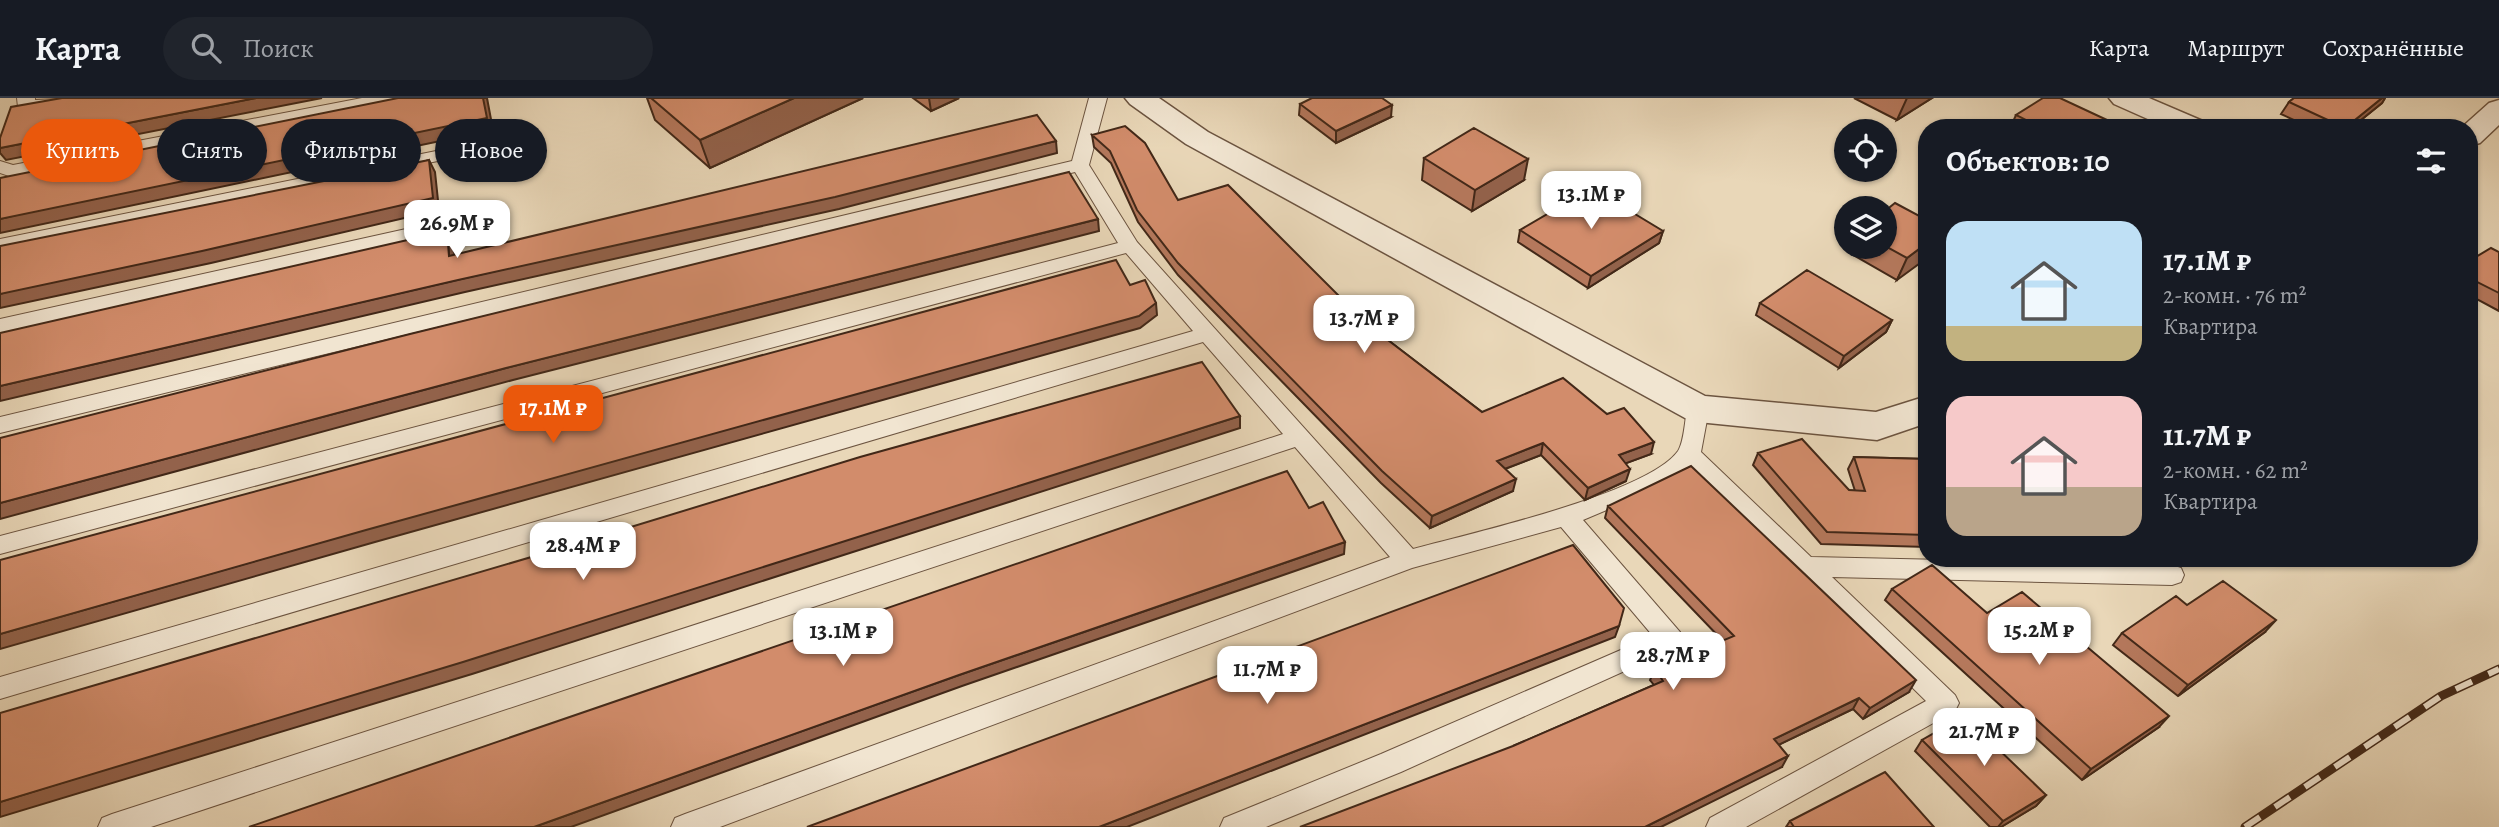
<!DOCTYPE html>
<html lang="ru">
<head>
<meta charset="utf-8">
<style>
	:root { --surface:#171b24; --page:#20242c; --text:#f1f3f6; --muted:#9ea1a6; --line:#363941; --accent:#ea580c }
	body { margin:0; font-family:Alegreya,serif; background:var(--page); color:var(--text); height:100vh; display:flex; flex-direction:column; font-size:26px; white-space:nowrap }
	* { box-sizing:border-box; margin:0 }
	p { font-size:23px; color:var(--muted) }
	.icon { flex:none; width:38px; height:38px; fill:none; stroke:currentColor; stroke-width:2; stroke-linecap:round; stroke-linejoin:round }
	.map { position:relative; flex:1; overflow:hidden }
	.side { position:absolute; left:1918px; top:21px; width:560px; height:448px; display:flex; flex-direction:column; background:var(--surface); border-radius:28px; box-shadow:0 2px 5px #0004 }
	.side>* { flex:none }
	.guide { position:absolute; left:21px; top:21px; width:665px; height:63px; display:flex; gap:14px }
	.fabs { position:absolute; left:1834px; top:21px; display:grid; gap:14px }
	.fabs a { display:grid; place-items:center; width:63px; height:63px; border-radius:50%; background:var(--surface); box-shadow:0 2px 5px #0004; font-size:35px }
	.price { position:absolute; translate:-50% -60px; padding:0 16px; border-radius:14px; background:#fff; color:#222; font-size:23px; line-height:46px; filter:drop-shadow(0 2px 4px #0008) }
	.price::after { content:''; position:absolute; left:50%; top:42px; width:21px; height:16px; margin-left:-10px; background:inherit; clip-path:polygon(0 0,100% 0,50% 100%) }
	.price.current { background:var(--accent); color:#fff }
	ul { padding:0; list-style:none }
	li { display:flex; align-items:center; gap:21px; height:175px; padding:0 28px }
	li span { display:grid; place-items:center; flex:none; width:196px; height:140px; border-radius:21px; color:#555 }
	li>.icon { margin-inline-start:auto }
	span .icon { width:84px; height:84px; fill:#fffc; stroke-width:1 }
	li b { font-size:30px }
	h2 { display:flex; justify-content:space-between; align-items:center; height:84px; padding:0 28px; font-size:30px }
	.pill { padding:0 24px; border-radius:32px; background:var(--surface); box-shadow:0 2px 5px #0004; font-size:24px; line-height:63px }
	.pill.current { background:var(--accent); color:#fff }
	header { display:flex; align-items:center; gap:42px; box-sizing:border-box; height:98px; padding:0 35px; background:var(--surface); border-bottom:2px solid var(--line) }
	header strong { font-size:33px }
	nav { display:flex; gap:38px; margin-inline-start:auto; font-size:24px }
	.search { width:490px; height:63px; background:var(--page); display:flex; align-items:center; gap:18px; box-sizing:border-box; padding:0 24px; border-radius:38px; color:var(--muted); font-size:26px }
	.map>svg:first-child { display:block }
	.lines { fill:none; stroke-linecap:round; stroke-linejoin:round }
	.service-casing { stroke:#6c5440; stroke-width:2 }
	.minor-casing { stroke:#6c5440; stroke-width:3 }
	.service { fill:#f1e5d1; fill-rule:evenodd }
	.minor { fill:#f1e5d1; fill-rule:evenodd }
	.rail-casing { stroke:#422818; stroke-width:9 }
	.rail { stroke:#f1e5d1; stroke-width:6; stroke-dasharray:18; stroke-linecap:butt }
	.wall { fill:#b5785c; stroke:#422818; stroke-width:2 }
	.shaded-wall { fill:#93624b; stroke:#422818; stroke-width:2 }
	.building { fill:#d28c6b; stroke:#422818; stroke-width:2 }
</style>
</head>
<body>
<header>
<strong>Карта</strong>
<div class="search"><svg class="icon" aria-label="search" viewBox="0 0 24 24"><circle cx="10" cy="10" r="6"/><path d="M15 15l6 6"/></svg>Поиск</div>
<nav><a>Карта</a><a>Маршрут</a><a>Сохранённые</a></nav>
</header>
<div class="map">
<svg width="2499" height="729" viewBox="0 0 2499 729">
	<rect width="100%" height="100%" fill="#e9d7b8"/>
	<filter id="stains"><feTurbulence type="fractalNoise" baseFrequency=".00286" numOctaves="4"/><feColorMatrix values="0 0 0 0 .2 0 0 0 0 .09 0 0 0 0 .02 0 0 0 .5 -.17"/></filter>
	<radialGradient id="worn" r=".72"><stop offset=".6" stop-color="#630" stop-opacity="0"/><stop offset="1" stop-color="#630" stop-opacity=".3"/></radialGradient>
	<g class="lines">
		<defs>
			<path id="service" d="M17 0H35V2L85 0 76 5 27 14 18 9Z
				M362 0H398L389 5 12 79 0 75V63L13 67Z
				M1089 0H1107L1089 67 1137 144 1413 451C1468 436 1647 396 1678 353 1684 344 1685 322 1687 311L1690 305 1698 303 1706 305 1709 311 1701 354 1811 459 2172 467 2181 470 2184 477 2181 484 2172 487 1832 479 1955 597 1959 605 1955 613 1746 729H1706L1710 720 1926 603 1688 369 1666 387 1583 422 1680 534 1684 541 1680 548 1401 674 1266 729H1220L1224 720 1381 656 1653 538 1561 429 1412 470 720 729H671L675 720 685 716 1390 459 1295 349 151 729H98L102 720 112 716 1283 336 1203 244 0 601V579L1193 233 1126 155 0 456V438L1118 145 1075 74 0 335V319L1072 63Z
				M456 49 462 50 465 54 462 58 0 153V141Z
				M415 129 422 131 425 135 422 139 0 235V221Z"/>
			<path id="minor" d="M1125 0H1159L1208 34 1705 298 1876 314 1927 298V325L1877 342 1698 324 1685 320 1186 46 1130 6Z
				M2109 0H2149L2205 24 2209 30H2168L2114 6Z
				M2499 2V27L2480 45 2469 48V30H2461L2489 5Z"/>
		</defs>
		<!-- service casing -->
		<use href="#service" class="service-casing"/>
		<!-- minor casing -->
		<use href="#minor" class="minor-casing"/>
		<!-- service -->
		<use href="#service" class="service"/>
		<!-- minor -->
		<use href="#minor" class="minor"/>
		<defs>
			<path id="rail" d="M2245 729 2441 598 2499 571"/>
		</defs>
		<!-- rail casing -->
		<use href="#rail" class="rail-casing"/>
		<!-- rail -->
		<use href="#rail" class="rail"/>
	</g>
	<!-- wall -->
	<path class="wall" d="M647 0H863L710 70 655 22Z
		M913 0H959L931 13Z
		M1854 0H1932L1897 22Z
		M2294 0H2385L2382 5 2351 30H2311L2281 16 2289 4Z
		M1300 6 1391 19 1336 45 1299 17Z
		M2016 17 2102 30H2010Z
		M1092 37 1178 102 1367 226 1482 314 1651 356 1626 365V383L1585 402 1541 357 1505 371 1513 393 1430 430 1381 385 1178 177 1138 124 1111 65 1094 49Z
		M1424 60 1524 82 1472 113 1422 82Z
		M1885 113 1927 122 1897 182 1848 154 1850 149H1885Z
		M1520 132 1663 133 1659 145 1588 190 1518 144Z
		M2499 154V213L2469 197V163Z
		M1760 205 1892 222 1886 234 1839 270 1756 217Z
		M1758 355 1849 392 1855 393 1848 371 1854 359 1927 361V449L1821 446 1753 367Z
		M1608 408 1909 594 1863 621 1853 611 1778 647 1782 669 1513 648 1654 587 1650 582 1655 571 1722 542 1605 420Z
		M1892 491 2159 629 2082 682 1885 502Z
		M2187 507 2265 534 2178 598 2113 547 2122 535Z
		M1922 642 2046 697 2036 708 2001 729H1990L1915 653Z
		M1790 723 1934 729H1786Z"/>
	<!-- shaded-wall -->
	<path class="shaded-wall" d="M256 0H322L6 62 0 55V50Z
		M483 0H487L493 32 0 135V121Z
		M794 0H863L710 70 700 42Z
		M929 0H959L931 13Z
		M1907 0H1932L1897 22Z
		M2382 0H2385L2382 5 2351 30H2345Z
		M1392 7 1391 19 1336 45V33Z
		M2107 22 2102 30H2095Z
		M1056 43 1057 55 839 111 465 194 0 303V288Z
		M1528 61 1524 82 1472 113 1475 92Z
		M429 62 435 74 439 112 211 165 0 210V196Z
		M1098 121 1099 133 513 282 0 421V405L506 270Z
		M447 133 454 145 455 169 449 158Z
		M1663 133 1659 145 1588 190 1591 178Z
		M1927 145V160L1897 182 1907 160Z
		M1156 205 1157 217 1140 230 375 444 0 551V536Z
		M1892 222 1886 234 1839 270 1844 258Z
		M1240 318V330L472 576 0 719V704Z
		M1654 344 1651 356 1616 369 1619 357Z
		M1543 345 1541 357 1494 375 1497 363Z
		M1630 371 1626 383 1585 402 1588 390Z
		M1516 381 1513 393 1430 430 1432 418Z
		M1345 444 1344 456 962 588 571 729H534L959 577Z
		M2276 522 2265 534 2178 598 2188 587Z
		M1619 528 1615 539 1127 729H1099Z
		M1916 582 1909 594 1863 621 1870 610Z
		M1859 600 1853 611 1768 652 1774 641Z
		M2169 618 2159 629 2082 682 2091 671Z
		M1788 658 1782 669 1661 729H1645Z
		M2046 697 2036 708 2001 729H1998L2003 723Z"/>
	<!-- building -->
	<path class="building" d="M62 0H256L0 50V40L11 9Z
		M398 0H483L487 20 0 121V80Z
		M651 0H794L700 42Z
		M1312 0H1382L1392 7 1336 33 1300 6Z
		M2043 0H2060L2107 22 2095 30H2042L2016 17Z
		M2294 0H2382L2345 30 2289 4Z
		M1037 17 1056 43 835 99 458 182 0 288V235L447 133 449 158Z
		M1125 28 1145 45 1178 102 1228 87 1367 226 1482 314 1563 280 1607 316 1624 310 1654 344 1619 357 1630 371 1588 390 1543 345 1497 363 1516 381 1432 418 1382 373 1178 165 1137 112 1110 53 1092 37Z
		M1474 30 1528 61 1475 92 1424 60Z
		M429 62 433 100 202 153 0 196V148Z
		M1069 74 1098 121 506 270 0 405V340L410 236Z
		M1592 90 1663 133 1591 178 1520 132Z
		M1895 105 1927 122V145L1907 160 1885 148V113Z
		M2491 150 2499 154V195L2469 180V163Z
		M1116 162 1130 187 1145 182 1156 205 1139 218 366 432 0 536V462Z
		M1807 172 1892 222 1844 258 1760 205Z
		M1202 264 1240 318 463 564 0 704V615L562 450 860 359Z
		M1802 341 1849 392 1865 393 1854 359 1927 361V437L1827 434 1758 355Z
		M1691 368 1916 582 1870 610 1859 600 1774 641 1788 658 1645 729H1300L1513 648 1663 583 1655 571 1734 538 1608 408Z
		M1287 373 1309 410 1323 404 1345 444 959 577 534 729H249Z
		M1573 447 1624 510 1619 528 1099 729H807Z
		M1932 467 1987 515 2022 494 2169 618 2091 671 1892 491Z
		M2223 483 2276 522 2188 587 2122 535 2176 498 2187 507Z
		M1964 618 2046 697 2003 723 1922 642Z
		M1885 674 1934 729H1794L1790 723Z"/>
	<rect width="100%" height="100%" filter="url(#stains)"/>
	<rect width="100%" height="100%" fill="url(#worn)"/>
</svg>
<div class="fabs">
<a><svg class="icon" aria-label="locate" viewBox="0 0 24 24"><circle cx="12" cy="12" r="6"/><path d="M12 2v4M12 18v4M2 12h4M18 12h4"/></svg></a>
<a><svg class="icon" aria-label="layers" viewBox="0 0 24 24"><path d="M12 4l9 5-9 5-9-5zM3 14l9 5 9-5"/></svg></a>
</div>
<b class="price" style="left:1591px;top:133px">13.1M ₽</b>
<b class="price" style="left:457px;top:162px">26.9M ₽</b>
<b class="price" style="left:1364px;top:257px">13.7M ₽</b>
<b class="price current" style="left:553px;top:347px">17.1M ₽</b>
<b class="price" style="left:583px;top:484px">28.4M ₽</b>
<b class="price" style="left:2039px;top:569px">15.2M ₽</b>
<b class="price" style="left:843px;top:570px">13.1M ₽</b>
<b class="price" style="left:1673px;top:594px">28.7M ₽</b>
<b class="price" style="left:1267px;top:608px">11.7M ₽</b>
<b class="price" style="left:1984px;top:670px">21.7M ₽</b>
<div class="guide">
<a class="pill current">Купить</a>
<a class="pill">Снять</a>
<a class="pill">Фильтры</a>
<a class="pill">Новое</a>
</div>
<section class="side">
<h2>Объектов: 10<svg class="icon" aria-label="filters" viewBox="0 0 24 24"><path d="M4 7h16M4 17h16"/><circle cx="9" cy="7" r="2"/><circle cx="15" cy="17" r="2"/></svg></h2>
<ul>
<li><span style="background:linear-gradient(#bfe0f5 75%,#c2b280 0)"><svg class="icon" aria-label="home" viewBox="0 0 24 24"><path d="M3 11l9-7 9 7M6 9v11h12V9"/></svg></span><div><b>17.1M ₽</b><p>2-комн. · 76 m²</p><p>Квартира</p></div></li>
<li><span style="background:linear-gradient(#f6c9c9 65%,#b9a48a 0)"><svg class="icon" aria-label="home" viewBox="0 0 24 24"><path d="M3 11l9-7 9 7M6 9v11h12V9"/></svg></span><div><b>11.7M ₽</b><p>2-комн. · 62 m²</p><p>Квартира</p></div></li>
</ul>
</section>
</div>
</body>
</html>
